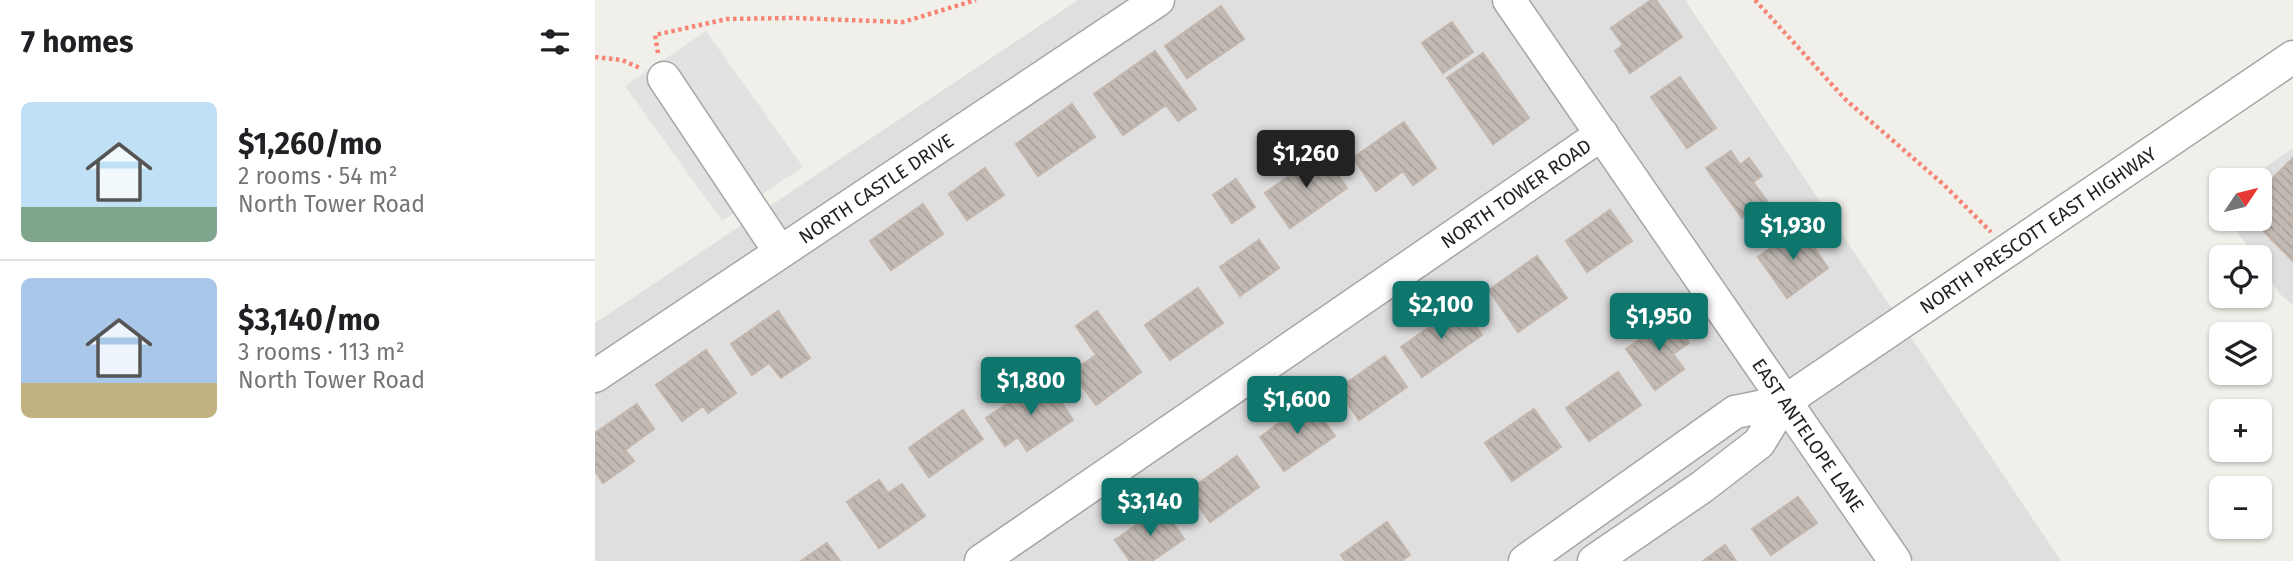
<!DOCTYPE html>
<html lang="en">
<head>
<meta charset="utf-8">
<style>
	:root { --surface:#fff; --page:#f6f6f6; --text:#202124; --muted:#757577; --line:#e0e0e0; --accent:#0f766e }
	body { margin:0; font-family:"Fira Sans",sans-serif; background:var(--page); color:var(--text); height:100vh; display:flex; flex-direction:column; font-size:26px; white-space:nowrap }
	* { box-sizing:border-box; margin:0 }
	p { font-size:23px; color:var(--muted) }
	.icon { flex:none; width:38px; height:38px; fill:none; stroke:currentColor; stroke-width:2; stroke-linecap:round; stroke-linejoin:round }
	.map { position:relative; flex:1; overflow:hidden }
	.side { display:flex; flex-direction:column; background:var(--surface); width:595px }
	.side>* { flex:none }
	.needle { width:46px; rotate:55deg }
	.controls { position:absolute; left:1614px; top:168px; display:grid; gap:14px }
	.controls a { display:grid; place-items:center; width:63px; height:63px; border-radius:10px; background:var(--surface); box-shadow:0 2px 5px #0004; font-size:35px }
	.price { position:absolute; translate:-50% -60px; padding:0 16px; border-radius:7px; background:var(--accent); color:#fff; font-size:23px; line-height:46px; filter:drop-shadow(0 2px 4px #0008) }
	.price::after { content:''; position:absolute; left:50%; top:42px; width:21px; height:16px; margin-left:-10px; background:inherit; clip-path:polygon(0 0,100% 0,50% 100%) }
	.price.on { background:#222; color:#fff }
	ul { padding:0; list-style:none }
	li { display:flex; align-items:center; gap:21px; height:175px; padding:0 21px }
	li+li { border-top:2px solid var(--line) }
	li span { display:grid; place-items:center; flex:none; width:196px; height:140px; border-radius:10px; color:#555 }
	li>.icon { margin-inline-start:auto }
	span .icon { width:84px; height:84px; fill:#fffc; stroke-width:1 }
	li b { font-size:30px }
	h2 { display:flex; justify-content:space-between; align-items:center; height:84px; padding:0 21px; font-size:30px }
	main { display:flex; flex:1; min-height:0 }
	.map>svg:first-child { display:block }
	.residential { fill:#e0dfdf }
	.parking { fill:#e2e2e2 }
	.building { fill:url(#building-back-hatch); stroke:#c3b6ac; stroke-width:2 }
	.lines { fill:none; stroke-linecap:round; stroke-linejoin:round }
	.minor-casing { stroke:#a6a6a6; stroke-width:35 }
	.path { stroke:#f58677; stroke-width:4.5; stroke-dasharray:3.5 3.5; stroke-linecap:butt }
	.minor { stroke:#fff; stroke-width:32 }
	.labels { text-anchor:middle; dominant-baseline:central; stroke-width:5; stroke-linejoin:round; paint-order:stroke }
	.street-label { font-size:19px; fill:#222; stroke:#fff }
</style>
</head>
<body>
<main>
<section class="side">
<h2>7 homes<svg class="icon" aria-label="filters" viewBox="0 0 24 24"><path d="M4 7h16M4 17h16"/><circle cx="9" cy="7" r="2"/><circle cx="15" cy="17" r="2"/></svg></h2>
<ul>
<li><span style="background:linear-gradient(#bfe0f5 75%,#7fa58c 0)"><svg class="icon" aria-label="home" viewBox="0 0 24 24"><path d="M3 11l9-7 9 7M6 9v11h12V9"/></svg></span><div><b>$1,260/mo</b><p>2 rooms · 54 m²</p><p>North Tower Road</p></div></li>
<li><span style="background:linear-gradient(#a9c7e8 75%,#c2b280 0)"><svg class="icon" aria-label="home" viewBox="0 0 24 24"><path d="M3 11l9-7 9 7M6 9v11h12V9"/></svg></span><div><b>$3,140/mo</b><p>3 rooms · 113 m²</p><p>North Tower Road</p></div></li>
</ul>
</section>
<div class="map">
<svg width="1698" height="561" viewBox="0 0 1698 561">
	<defs>
		<pattern id="building-back-hatch" width="6" height="6" patternUnits="userSpaceOnUse" patternTransform="scale(1.75)"><rect width="6" height="6" fill="#c2bbb5"/><path d="M-1 5l2 2M0 0l6 6M5-1l2 2" fill="none" stroke="#a6a09b"/></pattern>
	</defs>
	<rect width="100%" height="100%" fill="#f1efe9"/>
	<!-- residential -->
	<path class="residential" d="M483 0H1090L1466 561H0V323Z
		M1698 148V305L1685 294 1664 264V257H1660L1633 219H1664V180H1651Z"/>
	<!-- parking -->
	<path class="parking" d="M111 31 208 167 127 221 30 86Z"/>
	<!-- building -->
	<path class="building" d="M1056 0H1061L1087 37 1035 73 1020 51 1028 45 1016 28Z
		M626 6 649 39 592 78 570 46Z
		M857 22 878 52 848 73 827 43Z
		M560 51 601 109 583 121 571 105 528 135 499 94Z
		M888 53 934 118 898 144 852 78Z
		M1085 77 1121 128 1092 148 1056 97Z
		M477 104 500 137 443 176 421 144Z
		M809 122 841 168 818 185 808 171 781 191 758 158Z
		M1136 151 1145 165 1154 158 1167 176 1158 182 1172 201 1147 218 1111 168Z
		M727 153 752 188 695 228 670 193Z
		M1698 158V215L1675 238 1658 219H1664V192Z
		M390 168 409 195 372 220 354 194Z
		M641 179 660 207 637 223 618 195Z
		M328 204 348 234 296 270 275 241Z
		M1015 210 1037 241 992 272 971 241Z
		M1698 215V261L1675 238Z
		M1205 227 1233 268 1192 298 1163 257Z
		M664 240 684 268 645 296 625 267Z
		M942 256 972 298 923 332 894 290Z
		M603 288 628 323 575 360 550 325Z
		M866 305 887 335 827 377 806 347Z
		M183 311 215 358 186 378 174 363 157 375 136 344Z
		M502 311 546 372 501 405 477 372 501 355 481 326Z
		M1076 318 1094 343 1078 354 1089 369 1060 390 1031 349Z
		M111 350 141 393 113 413 108 406 87 421 61 385Z
		M790 356 812 387 764 420 743 389Z
		M1023 372 1046 405 994 441 971 408Z
		M450 378 478 420 432 451 423 437 410 446 391 418Z
		M715 401 740 436 689 471 665 437Z
		M42 404 59 429 30 450 39 461 8 483 0 471V433Z
		M939 409 966 447 917 481 890 443Z
		M368 410 388 439 334 477 314 448Z
		M642 456 664 487 615 522 593 491Z
		M284 480 293 493 307 484 330 516 284 548 252 502Z
		M1203 497 1222 523 1176 555 1157 529Z
		M567 507 589 539 557 561H535L520 540Z
		M792 522 815 555 806 561H750L746 555Z
		M232 543 245 561H206Z
		M1130 545 1141 561H1108Z"/>
	<g class="lines">
		<defs>
			<g id="minor">
				<path id="s1" d="M914 0 1300 561"/>
				<path d="M69 78 185 252"/>
				<path id="s2" d="M0 376 563 0"/>
				<path id="s3" d="M386 561 1007 134"/>
				<path id="s4" d="M930 561 1140 412 1189 402 1698 57"/>
				<path d="M999 561 1107 487 1164 443 1189 402"/>
			</g>
		</defs>
		<!-- minor casing -->
		<use href="#minor" class="minor-casing"/>
		<!-- path -->
		<path class="path" d="M1160 0 1251 100 1348 184 1396 232
			M63 53 60 35 132 19 198 18 308 22 381 0
			M0 57 27 60 45 68"/>
		<!-- minor -->
		<use href="#minor" class="minor"/>
	</g>
	<g class="labels">
		<!-- street labels -->
		<g class="street-label">
			<text stroke="none"><textPath href="#s2" startOffset="338">NORTH CASTLE DRIVE</textPath></text>
			<text stroke="none"><textPath href="#s3" startOffset="649">NORTH TOWER ROAD</textPath></text>
			<text stroke="none"><textPath href="#s4" startOffset="614">NORTH PRESCOTT EAST HIGHWAY</textPath></text>
			<text stroke="none"><textPath href="#s1" startOffset="528">EAST ANTELOPE LANE</textPath></text>
		</g>
	</g>
</svg>
<div class="controls">
<a><svg class="needle" viewBox="-14 -14 28 28"><path d="M0-13l5 13h-10z" fill="#e53935"/><path d="M0 13l5-13h-10z" fill="#757577"/></svg></a>
<a><svg class="icon" aria-label="locate" viewBox="0 0 24 24"><circle cx="12" cy="12" r="6"/><path d="M12 2v4M12 18v4M2 12h4M18 12h4"/></svg></a>
<a><svg class="icon" aria-label="layers" viewBox="0 0 24 24"><path d="M12 4l9 5-9 5-9-5zM3 14l9 5 9-5"/></svg></a>
<a>+</a>
<a>−</a>
</div>
<b class="price on" style="left:711px;top:190px">$1,260</b>
<b class="price" style="left:1198px;top:262px">$1,930</b>
<b class="price" style="left:846px;top:341px">$2,100</b>
<b class="price" style="left:1064px;top:353px">$1,950</b>
<b class="price" style="left:436px;top:417px">$1,800</b>
<b class="price" style="left:702px;top:436px">$1,600</b>
<b class="price" style="left:555px;top:538px">$3,140</b>
</div>
</main>
</body>
</html>
